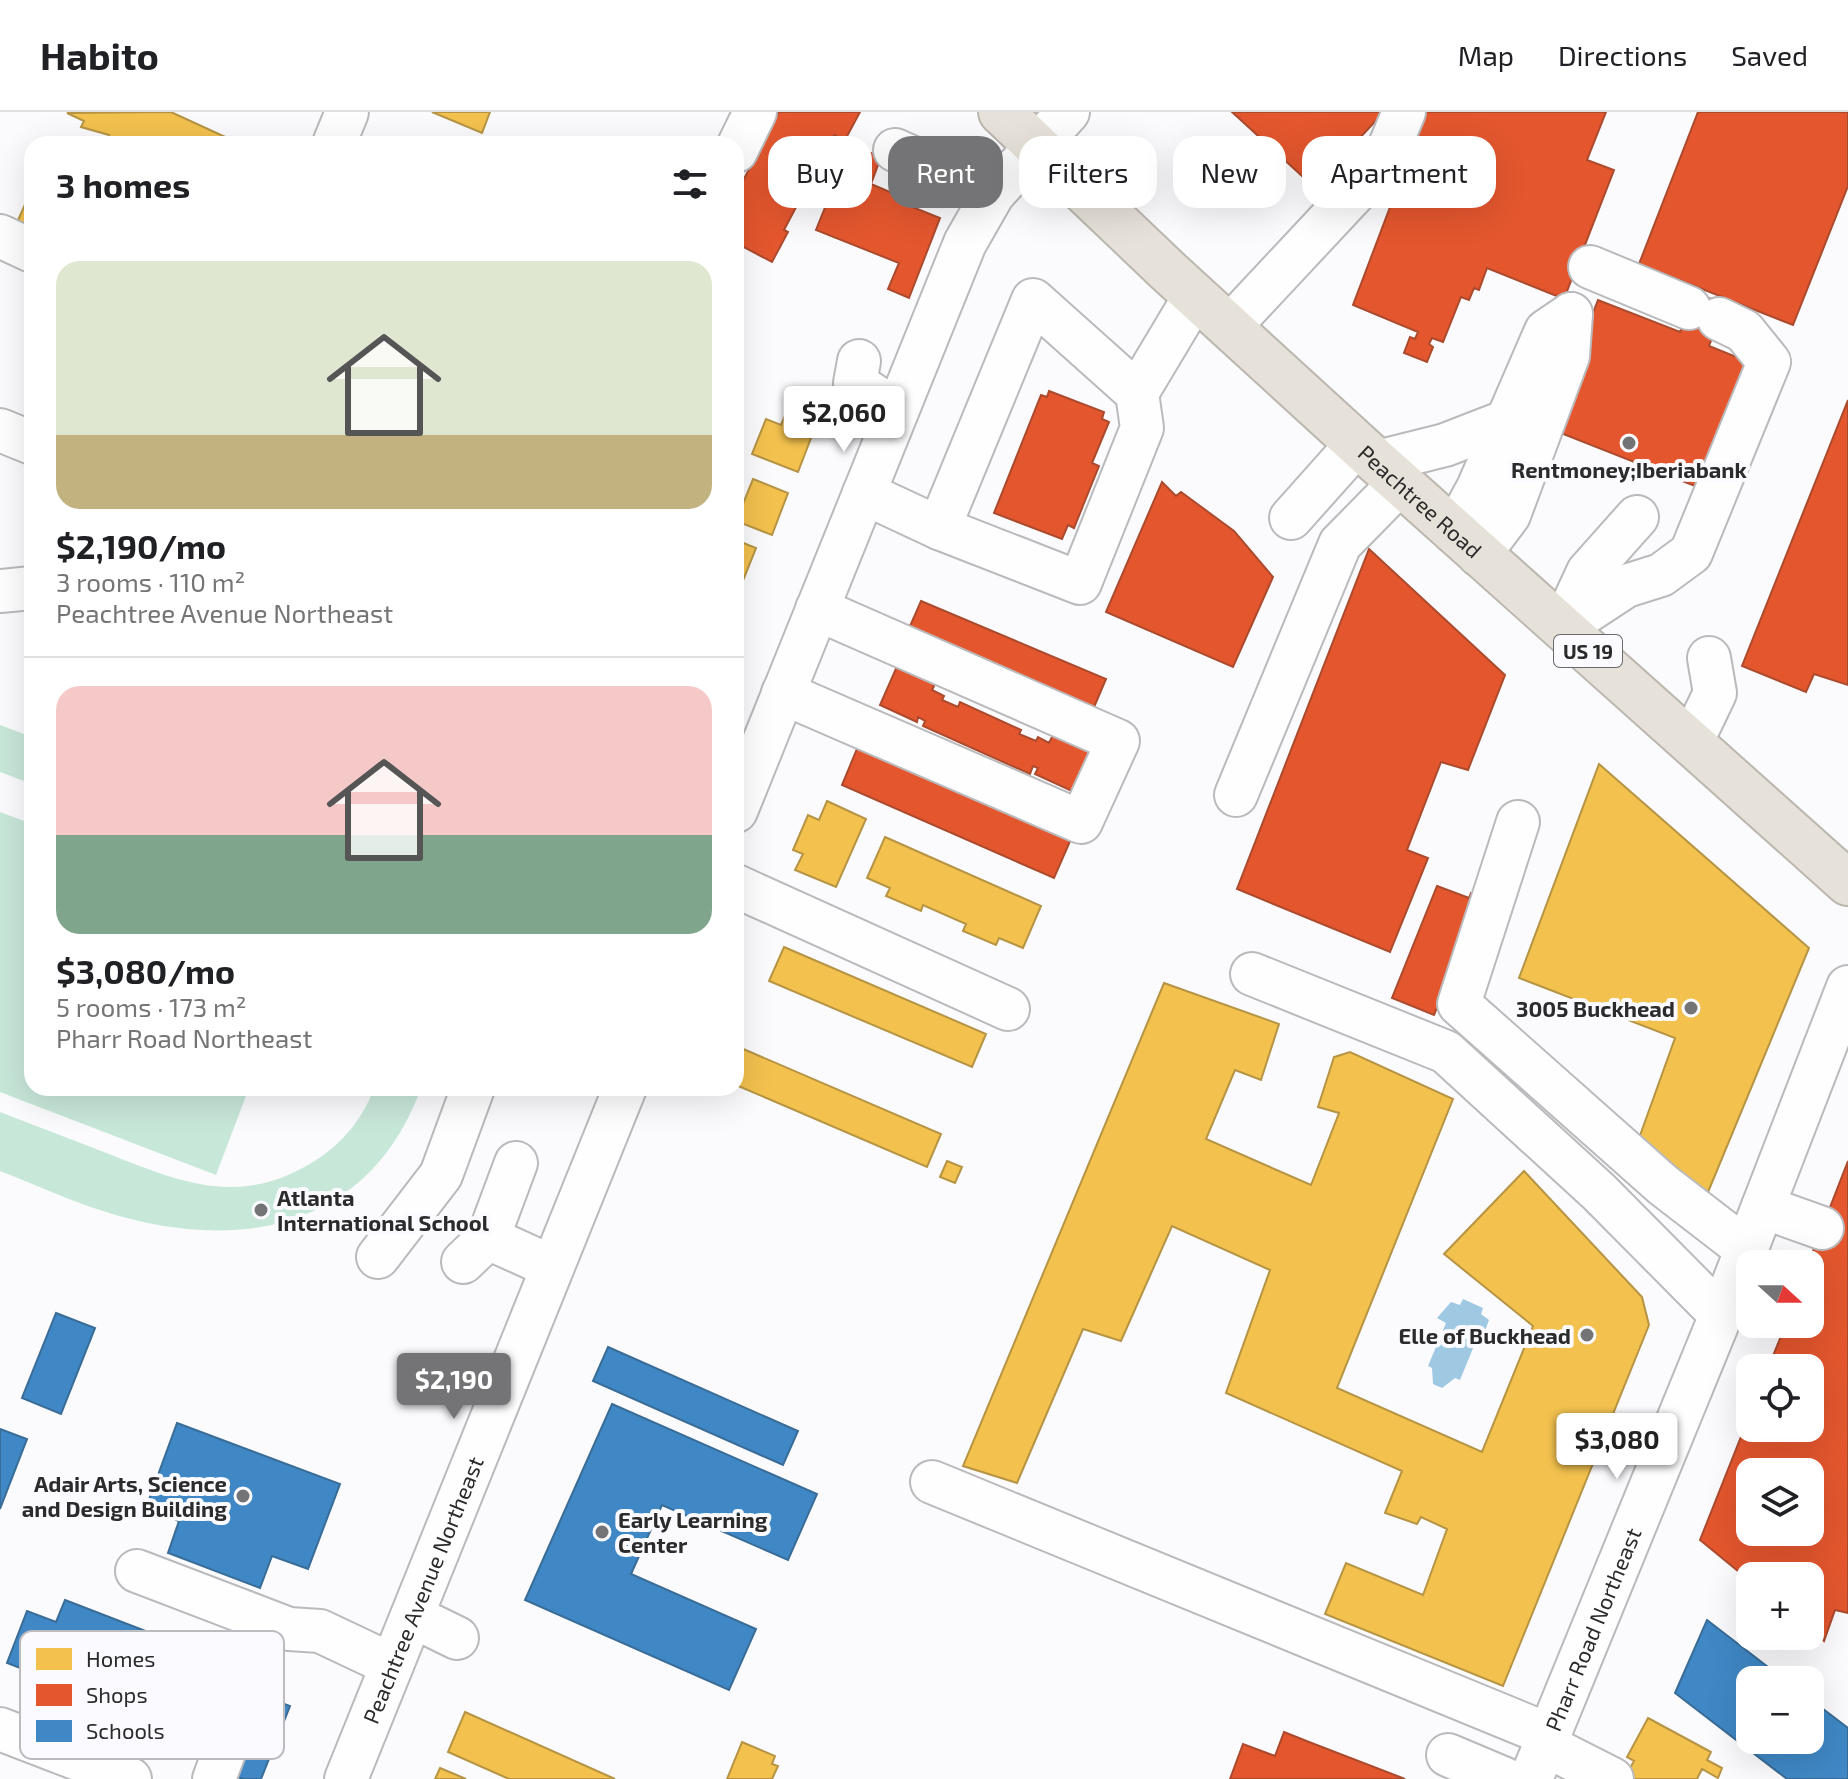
<!DOCTYPE html>
<html lang="en">
<head>
<meta charset="utf-8">
<style>
	:root { --surface:#fff; --page:#f6f6f6; --text:#202124; --muted:#757577; --line:#e0e0e0; --accent:#747476 }
	body { margin:0; font-family:"Exo 2",sans-serif; background:var(--page); color:var(--text); height:100vh; display:flex; flex-direction:column; font-size:30px; white-space:nowrap }
	* { box-sizing:border-box; margin:0 }
	p { font-size:26px; color:var(--muted) }
	.icon { flex:none; width:44px; height:44px; fill:none; stroke:currentColor; stroke-width:2; stroke-linecap:round; stroke-linejoin:round }
	.map { position:relative; flex:1; overflow:hidden }
	.details { position:absolute; left:24px; top:24px; width:720px; height:960px; display:flex; flex-direction:column; background:var(--surface); border-radius:24px; box-shadow:0 8px 32px #0002 }
	.details>* { flex:none }
	.banner { position:absolute; left:768px; top:24px; width:760px; height:72px; display:flex; gap:16px }
	.needle { width:52px; rotate:111deg }
	.controls { position:absolute; left:1736px; top:1138px; display:grid; gap:16px }
	.controls a { display:grid; place-items:center; width:88px; height:88px; border-radius:16px; background:var(--surface); box-shadow:0 8px 32px #0002; font-size:40px }
	.price { position:absolute; translate:-50% -68px; padding:0 18px; border-radius:8px; background:#fff; color:#222; font-size:26px; line-height:52px; filter:drop-shadow(0 2px 4px #0008) }
	.price::after { content:''; position:absolute; left:50%; top:48px; width:24px; height:18px; margin-left:-12px; background:inherit; clip-path:polygon(0 0,100% 0,50% 100%) }
	.price.selected { background:var(--accent); color:#fff }
	ul { padding:0; list-style:none }
	li { display:grid; align-content:center; gap:16px; height:424px; padding:0 32px }
	li+li { border-top:2px solid var(--line) }
	li span { display:grid; place-items:center; height:248px; border-radius:24px; color:#555 }
	li>.icon { margin-inline-start:auto }
	span .icon { width:144px; height:144px; fill:#fffc; stroke-width:1 }
	li b { font-size:34px }
	h2 { display:flex; justify-content:space-between; align-items:center; height:96px; padding:0 32px; font-size:34px }
	.tag { padding:0 28px; border-radius:24px; background:var(--surface); box-shadow:0 8px 32px #0002; font-size:28px; line-height:72px }
	.tag.selected { background:var(--accent); color:#fff }
	header { display:flex; align-items:center; gap:48px; box-sizing:border-box; height:112px; padding:0 40px; background:var(--surface); border-bottom:2px solid var(--line) }
	header strong { font-size:38px }
	nav { display:flex; gap:44px; margin-inline-start:auto; font-size:28px }
	.map>svg:first-child { display:block }
	.green { fill:#c7e7d9 }
	.water { fill:#9fc9e3 }
	.homes { fill:#f2c14e; stroke:#b69444; stroke-width:2 }
	.shops { fill:#e4572e; stroke:#ac4a2d; stroke-width:2; fill-rule:evenodd }
	.schools { fill:#3f88c5; stroke:#396c97; stroke-width:2 }
	.lines { fill:none; stroke-linecap:round; stroke-linejoin:round }
	.minor-casing { stroke:#bababd; stroke-width:46 }
	.highway-casing { stroke:#bbb7af; stroke-width:48 }
	.minor { stroke:#fefeff; stroke-width:42 }
	.highway { stroke:#e7e2d9; stroke-width:44 }
	.poi-dot { fill:#747476; stroke:#fafaff; stroke-width:3 }
	.labels { text-anchor:middle; dominant-baseline:central; stroke-width:8; stroke-linejoin:round; paint-order:stroke }
	.shield { fill:#fafaff; stroke:#69696b; stroke-width:2 }
	.shield-label { font-size:20px; font-weight:bold; fill:#2b2b2c }
	.poi-label { font-size:22px; font-weight:bold; fill:#2b2b2c; stroke:#fafaff; text-anchor:end }
	.street-label { font-size:22px; fill:#2b2b2c; stroke:#fafaff }
	.key { fill:#fafaff; stroke:#bcbcc0; stroke-width:2 }
	.key-label { font-size:22px; fill:#2b2b2c }
</style>
</head>
<body>
<header>
<strong>Habito</strong>
<nav><a>Map</a><a>Directions</a><a>Saved</a></nav>
</header>
<div class="map">
<svg width="1848" height="1667" viewBox="0 0 1848 1667">
	<rect width="100%" height="100%" fill="#fbfbfe"/>
	<!-- green -->
	<path class="green" d="M0 613 32 625V672L0 660Z
		M0 700 32 712V976H249L216 1063 0 980Z
		M374 976H421C369 1119 236 1142 103 1099 68 1088 34 1072 0 1059V1000C36 1014 73 1028 109 1042 182 1071 240 1095 313 1050 341 1033 363 1007 374 976Z"/>
	<!-- water -->
	<path class="water" d="M1463 1187 1483 1196 1481 1202 1489 1208 1485 1219 1491 1221 1487 1227 1478 1224 1460 1268 1455 1266 1442 1276 1433 1272 1432 1256 1428 1254 1446 1211 1437 1206 1451 1190 1460 1193Z"/>
	<!-- homes -->
	<path class="homes" d="M171 0 234 29 232 32H109L106 30 109 23 81 15 84 9 67 1Z
		M432 0H490L482 21Z
		M32 77V126L14 117Z
		M786 301 816 313 798 360 752 342 766 307 781 313Z
		M753 367 788 381 772 423 736 409Z
		M736 428 756 436 738 481 736 480Z
		M1599 652 1809 836 1706 1085 1633 1043 1675 926 1519 866Z
		M827 689 866 707 836 775 795 758 803 742 793 738 808 703 819 708Z
		M885 725 1041 794 1023 836 999 826 996 833 963 819 966 812 923 793 921 799 886 784 890 776 867 766Z
		M784 835 986 922 972 955 769 869Z
		M1164 871 1279 912 1261 968 1235 958 1206 1027 1311 1073 1339 1001 1318 995 1334 945 1350 940 1453 987 1337 1276 1482 1340 1533 1214 1444 1142 1524 1059 1642 1185 1649 1213 1503 1574 1325 1502 1346 1451 1423 1483 1447 1417 1421 1405 1417 1412 1385 1401 1402 1359 1226 1281 1270 1158 1172 1114 1121 1229 1083 1217 1017 1371 963 1354Z
		M741 936 941 1022 927 1055 736 973V949Z
		M947 1049 962 1055 955 1071 940 1065Z
		M465 1600 615 1667H509L448 1640Z
		M1648 1606 1711 1640 1707 1648 1722 1656 1718 1666 1702 1657 1697 1667H1624L1634 1649 1627 1645Z
		M742 1630 775 1644 772 1652 778 1654 772 1667H727Z
		M440 1656 466 1667H435Z"/>
	<!-- shops -->
	<path class="shops" d="M779 0H860L845 28 834 23 784 118 788 120 772 150 736 131V82Z
		M1232 0H1384L1314 75Z
		M1426 0H1606L1587 48 1614 58 1564 187 1487 156 1479 178 1474 176 1469 188 1461 185 1443 230 1432 226 1429 232 1433 235 1427 250 1404 241 1410 225 1415 227 1418 220 1353 193Z
		M1698 0H1848V74L1793 213 1639 152Z
		M858 36 881 45 871 72 897 83 895 88 940 106 909 186 888 177 899 151 816 118 839 61 846 63Z
		M1695 181 1725 192 1709 234 1754 252 1705 378 1548 316 1598 188 1680 220Z
		M1049 279 1104 300 1102 307 1109 310 1092 351 1099 354 1074 416 1068 413 1062 427 994 401 1041 283 1047 285Z
		M1848 288V573L1814 562 1806 580 1742 554Z
		M1162 370 1176 384 1181 380 1234 419 1273 465 1233 555 1106 500Z
		M1369 437 1505 563 1468 658 1441 650 1407 738 1428 746 1390 840 1237 777Z
		M921 489 1106 567 1092 600 907 521Z
		M898 552 936 570 932 578 944 584 942 588 958 595 960 590 1021 618 1019 622 1036 629 1038 625 1049 631 1054 621 1093 638 1074 680 1035 662 1038 656 1033 654 1030 662 923 614 925 609 918 605 917 610 880 593Z
		M859 632 1071 727 1054 766 842 673Z
		M1437 774 1469 786 1471 781 1487 787 1471 814 1434 903 1392 886Z
		M1848 1049V1501L1835 1498 1824 1529 1810 1517V1464H1750V1469L1700 1428 1750 1302V1316H1810V1256H1768L1786 1212H1810V1184L1823 1149 1811 1144ZM1750 1360H1810V1420H1750Z
		M1284 1620 1309 1630 1405 1667H1230L1243 1632 1275 1644Z"/>
	<!-- schools -->
	<path class="schools" d="M56 1201 95 1216 61 1302 22 1286Z
		M608 1235 798 1319 783 1353 593 1269Z
		M612 1292 817 1382 788 1448 662 1393 631 1462 756 1517 729 1578 525 1488Z
		M177 1311 340 1372 308 1457 272 1444 260 1476 168 1441 179 1409 146 1396Z
		M0 1317 27 1327 0 1397Z
		M65 1488 265 1565 258 1582 290 1594 261 1667H243L224 1660 248 1599 56 1525 41 1564 7 1551 27 1499 56 1510Z
		M1707 1508 1785 1568H1750V1628H1810V1587L1848 1616V1667H1787L1675 1581Z"/>
	<g class="lines">
		<defs>
			<g id="minor">
				<path d="M334 32 347 0"/>
				<path d="M895 38 993 82"/>
				<path d="M736 39 755 0"/>
				<path d="M0 124 32 139"/>
				<path d="M1590 155 1689 196"/>
				<path d="M1229 215 1373 61 1386 43 1404 0"/>
				<path d="M859 249 855 271 897 299"/>
				<path d="M0 318 32 331"/>
				<path d="M1377 350 1445 333 1507 309"/>
				<path d="M864 381 939 416 1080 471 1142 316 1137 281 1195 184"/>
				<path d="M1291 406 1357 332"/>
				<path d="M939 416 1033 188 1137 281"/>
				<path d="M1454 420 1478 376 1546 219 1571 202"/>
				<path d="M1479 443 1509 403 1568 244 1571 202"/>
				<path d="M0 479 32 476"/>
				<path d="M1562 516 1626 474 1661 463 1691 441 1769 250 1744 219 1719 207"/>
				<path d="M1562 516 1588 460 1637 405"/>
				<path d="M783 581 1081 710 1118 629 817 497"/>
				<path d="M1691 631 1715 581 1709 546"/>
				<path d="M1236 683 1340 432 1400 371"/>
				<path d="M736 699 965 131 993 82 1068 0"/>
				<path d="M1518 710 1459 892 1663 1073 1746 1137"/>
				<path d="M736 774 1008 897"/>
				<path d="M1252 862 1446 940 1599 1080 1721 1203"/>
				<path d="M1763 1095 1822 1116"/>
				<path d="M488 1126 552 1155"/>
				<path d="M378 1145 441 1063 473 976"/>
				<path d="M463 1150 488 1126 516 1051"/>
				<path d="M932 1370 1549 1623"/>
				<path d="M137 1459 289 1517 320 1519 392 1553"/>
				<path d="M412 1504 457 1526"/>
				<path d="M0 1617 130 1667"/>
				<path d="M1545 1633 1612 1667"/>
				<path d="M1448 1643 1505 1667"/>
				<path d="M214 1667 229 1627"/>
				<path id="s1" d="M346 1667 625 976"/>
				<path id="s2" d="M1531 1667 1721 1203 1848 875"/>
			</g>
			<g id="highway">
				<path id="s3" d="M1001 0 1168 159 1377 350 1848 771"/>
			</g>
		</defs>
		<!-- minor casing -->
		<use href="#minor" class="minor-casing"/>
		<!-- highway casing -->
		<use href="#highway" class="highway-casing"/>
		<!-- minor -->
		<use href="#minor" class="minor"/>
		<!-- highway -->
		<use href="#highway" class="highway"/>
	</g>
	<!-- markers -->
	<g class="poi-dot">
		<circle cx="1629" cy="331" r="8"/>
		<circle cx="1691" cy="896" r="8"/>
		<circle cx="261" cy="1098" r="8"/>
		<circle cx="1587" cy="1223" r="8"/>
		<circle cx="243" cy="1384" r="8"/>
		<circle cx="602" cy="1420" r="8"/>
	</g>
	<g class="labels">
		<!-- shield labels -->
		<rect class="shield" x="1554" y="523" width="68" height="32" rx="6"/>
		<g class="shield-label">
			<text x="1588" y="539">US 19</text>
		</g>
		<!-- poi labels -->
		<g class="poi-label">
			<text x="1629" y="357" text-anchor="middle">Rentmoney;Iberiabank</text>
			<text x="1675" y="896">3005 Buckhead</text>
			<text x="277" y="1085" text-anchor="start">Atlanta<tspan x="277" dy="25">International School</tspan></text>
			<text x="1571" y="1223">Elle of Buckhead</text>
			<text x="227" y="1371">Adair Arts, Science<tspan x="227" dy="25">and Design Building</tspan></text>
			<text x="618" y="1407" text-anchor="start">Early Learning<tspan x="618" dy="25">Center</tspan></text>
		</g>
		<!-- street labels -->
		<g class="street-label">
			<text stroke="none"><textPath href="#s3" startOffset="572">Peachtree Road</textPath></text>
			<text stroke="none"><textPath href="#s1" startOffset="204">Peachtree Avenue Northeast</textPath></text>
			<text stroke="none"><textPath href="#s2" startOffset="162">Pharr Road Northeast</textPath></text>
		</g>
	</g>
	<!-- legend -->
	<rect x="20" y="1519" width="264" height="128" rx="12" class="key"/>
	<rect x="36" y="1536" width="36" height="22" fill="#f2c14e"/>
	<rect x="36" y="1572" width="36" height="22" fill="#e4572e"/>
	<rect x="36" y="1608" width="36" height="22" fill="#3f88c5"/>
	<g class="key-label">
		<text x="86" y="1555">Homes</text>
		<text x="86" y="1591">Shops</text>
		<text x="86" y="1627">Schools</text>
	</g>
</svg>
<div class="controls">
<a><svg class="needle" viewBox="-14 -14 28 28"><path d="M0-13l5 13h-10z" fill="#e53935"/><path d="M0 13l5-13h-10z" fill="#757577"/></svg></a>
<a><svg class="icon" aria-label="locate" viewBox="0 0 24 24"><circle cx="12" cy="12" r="6"/><path d="M12 2v4M12 18v4M2 12h4M18 12h4"/></svg></a>
<a><svg class="icon" aria-label="layers" viewBox="0 0 24 24"><path d="M12 4l9 5-9 5-9-5zM3 14l9 5 9-5"/></svg></a>
<a>+</a>
<a>−</a>
</div>
<b class="price" style="left:844px;top:342px">$2,060</b>
<b class="price selected" style="left:454px;top:1309px">$2,190</b>
<b class="price" style="left:1617px;top:1369px">$3,080</b>
<div class="banner">
<a class="tag">Buy</a>
<a class="tag selected">Rent</a>
<a class="tag">Filters</a>
<a class="tag">New</a>
<a class="tag">Apartment</a>
</div>
<section class="details">
<h2>3 homes<svg class="icon" aria-label="filters" viewBox="0 0 24 24"><path d="M4 7h16M4 17h16"/><circle cx="9" cy="7" r="2"/><circle cx="15" cy="17" r="2"/></svg></h2>
<ul>
<li><span style="background:linear-gradient(#dfe7d0 70%,#c2b280 0)"><svg class="icon" aria-label="home" viewBox="0 0 24 24"><path d="M3 11l9-7 9 7M6 9v11h12V9"/></svg></span><div><b>$2,190/mo</b><p>3 rooms · 110 m²</p><p>Peachtree Avenue Northeast</p></div></li>
<li><span style="background:linear-gradient(#f6c9c9 60%,#7fa58c 0)"><svg class="icon" aria-label="home" viewBox="0 0 24 24"><path d="M3 11l9-7 9 7M6 9v11h12V9"/></svg></span><div><b>$3,080/mo</b><p>5 rooms · 173 m²</p><p>Pharr Road Northeast</p></div></li>
</ul>
</section>
</div>
</body>
</html>
